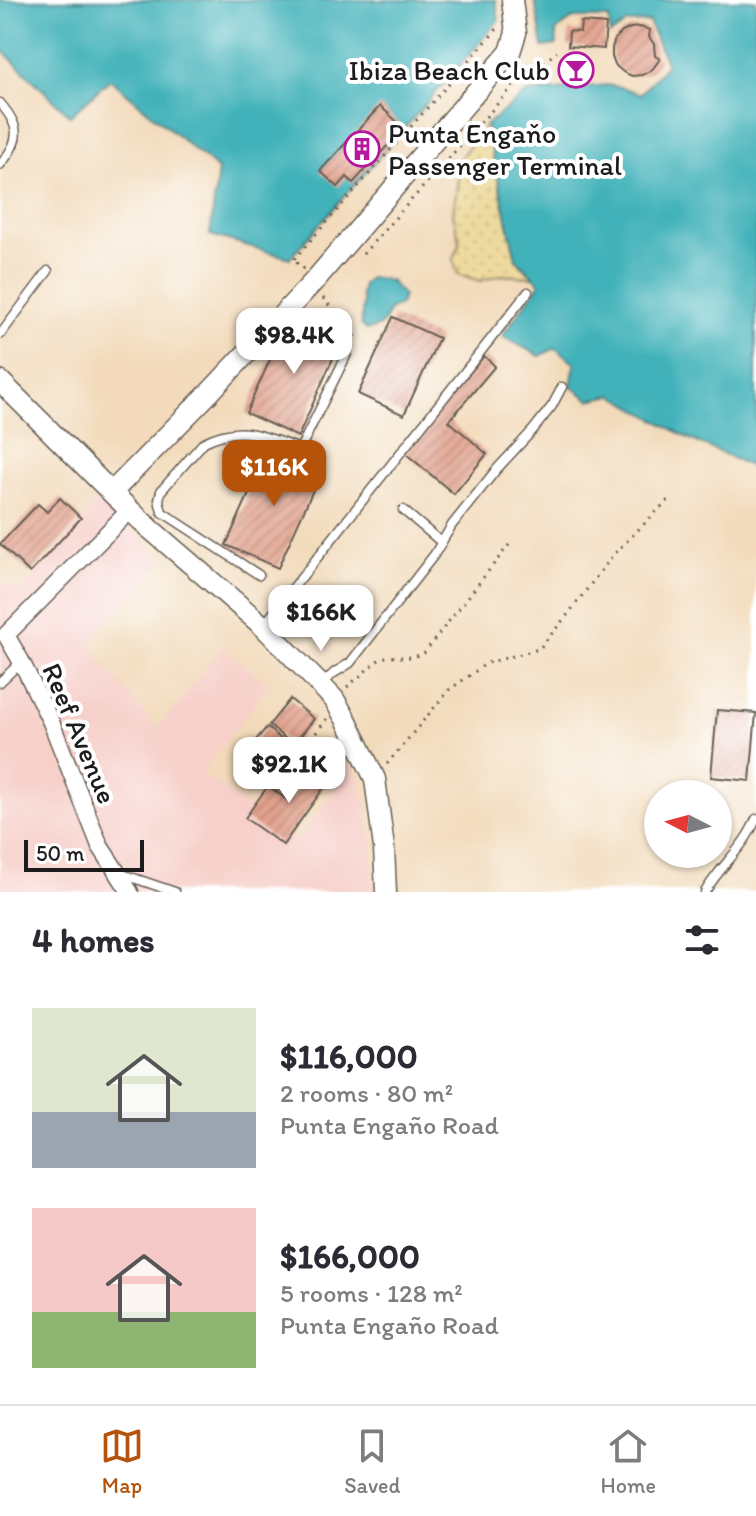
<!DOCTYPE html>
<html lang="en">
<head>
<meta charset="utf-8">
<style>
	:root { --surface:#fff; --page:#f7f7f7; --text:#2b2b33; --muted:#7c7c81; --line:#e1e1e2; --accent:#b45309 }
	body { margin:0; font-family:Itim,sans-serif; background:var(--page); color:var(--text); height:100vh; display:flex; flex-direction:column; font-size:30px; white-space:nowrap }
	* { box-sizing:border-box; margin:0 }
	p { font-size:26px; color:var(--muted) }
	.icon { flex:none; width:44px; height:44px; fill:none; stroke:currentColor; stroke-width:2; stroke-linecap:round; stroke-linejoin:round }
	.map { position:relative; height:892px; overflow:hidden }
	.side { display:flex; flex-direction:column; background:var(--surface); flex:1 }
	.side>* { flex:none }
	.needle { width:52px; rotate:276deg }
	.tools { position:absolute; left:644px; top:780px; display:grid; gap:16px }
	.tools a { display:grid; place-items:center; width:88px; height:88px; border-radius:50%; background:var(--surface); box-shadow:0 2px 6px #0004; font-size:40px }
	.scale { position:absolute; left:24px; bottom:20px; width:120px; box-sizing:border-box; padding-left:8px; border:4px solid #1c1c1c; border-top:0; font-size:22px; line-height:28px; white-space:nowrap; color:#1c1c1c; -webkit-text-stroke:6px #fff; paint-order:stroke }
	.price { position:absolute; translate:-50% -68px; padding:0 18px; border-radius:16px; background:#fff; color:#222; font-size:26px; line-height:52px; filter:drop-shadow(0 2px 4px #0008) }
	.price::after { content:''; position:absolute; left:50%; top:48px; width:24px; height:18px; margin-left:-12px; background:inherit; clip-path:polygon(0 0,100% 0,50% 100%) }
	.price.on { background:var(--accent); color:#fff }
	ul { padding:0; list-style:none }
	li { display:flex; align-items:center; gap:24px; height:200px; padding:0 32px }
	li span { display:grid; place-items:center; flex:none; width:224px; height:160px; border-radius:0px; color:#555 }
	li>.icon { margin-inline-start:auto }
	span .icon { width:96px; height:96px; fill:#fffc; stroke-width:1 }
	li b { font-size:34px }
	h2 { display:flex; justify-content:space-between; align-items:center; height:96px; padding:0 32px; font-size:34px }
	.tabs { display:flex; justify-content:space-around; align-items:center; height:112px; border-top:2px solid var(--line); background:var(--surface); font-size:22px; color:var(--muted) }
	.tabs a { display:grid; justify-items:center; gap:4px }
	.tabs .on { color:var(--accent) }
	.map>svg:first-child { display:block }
	.built { fill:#f7d0ca }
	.sand { fill:url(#sand-dots); stroke:#857b5d; stroke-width:2 }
	.water { fill:#42b2ba; stroke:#2f676b; stroke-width:2 }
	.pier { fill:#f2daba }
	.building { fill:url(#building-hatch) }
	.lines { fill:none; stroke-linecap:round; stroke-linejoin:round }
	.service-casing { stroke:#675e53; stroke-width:11 }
	.minor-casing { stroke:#675e53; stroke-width:19 }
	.tertiary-casing { stroke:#675e53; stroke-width:23 }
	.path { stroke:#675e53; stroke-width:3; stroke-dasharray:2 6; stroke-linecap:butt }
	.service { stroke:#fff; stroke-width:8 }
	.minor { stroke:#fff; stroke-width:16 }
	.tertiary { stroke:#fff; stroke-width:20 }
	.labels { text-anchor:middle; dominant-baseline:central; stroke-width:8; stroke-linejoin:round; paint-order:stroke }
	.poi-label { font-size:28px; fill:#1c1c1c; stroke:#fff; text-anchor:end }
	.street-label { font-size:28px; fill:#1c1c1c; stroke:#fff }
</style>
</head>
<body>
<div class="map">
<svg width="756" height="892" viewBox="0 0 756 892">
	<defs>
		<pattern id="sand-dots" width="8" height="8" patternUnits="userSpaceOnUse" patternTransform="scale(2)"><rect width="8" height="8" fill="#eeda9e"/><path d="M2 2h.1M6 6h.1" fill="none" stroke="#ccba88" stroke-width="1.8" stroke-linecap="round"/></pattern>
		<pattern id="building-hatch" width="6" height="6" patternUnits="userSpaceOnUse" patternTransform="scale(2)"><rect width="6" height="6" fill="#e1a18c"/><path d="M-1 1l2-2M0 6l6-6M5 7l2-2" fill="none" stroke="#c08a78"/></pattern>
	</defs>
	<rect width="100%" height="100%" fill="#fff"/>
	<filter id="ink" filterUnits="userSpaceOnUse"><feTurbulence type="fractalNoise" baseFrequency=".0125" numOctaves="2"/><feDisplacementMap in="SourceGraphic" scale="16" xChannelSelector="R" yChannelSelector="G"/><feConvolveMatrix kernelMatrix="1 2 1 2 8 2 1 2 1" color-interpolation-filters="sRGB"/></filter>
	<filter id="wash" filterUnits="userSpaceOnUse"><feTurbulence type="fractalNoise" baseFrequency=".006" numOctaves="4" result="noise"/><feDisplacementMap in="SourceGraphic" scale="32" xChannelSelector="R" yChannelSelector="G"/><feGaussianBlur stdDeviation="1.8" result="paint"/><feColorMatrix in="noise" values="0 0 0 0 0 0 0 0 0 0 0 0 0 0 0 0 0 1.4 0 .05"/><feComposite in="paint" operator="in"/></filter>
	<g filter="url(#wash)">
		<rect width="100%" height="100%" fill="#f2daba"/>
		<!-- built -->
		<path class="built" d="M100 497 163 561 88 644 157 729 223 647 269 686 201 773 297 841 354 763 369 813 374 874V892H0V581L21 591Z"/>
		<!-- sand -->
		<path class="sand" d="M486 125 516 259 534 277 500 275 480 281 458 274 453 260 460 242 453 214 461 157Z"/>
		<!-- water -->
		<path class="water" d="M0 0H496L499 21 290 258 210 235 218 170 110 79 70 116 0 48Z
			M535 0H756V469L686 437 613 395 590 400 571 386 575 363 555 348 540 356 502 336 540 283 516 259 486 125 527 93 607 85 624 88 640 94 667 65 649 22 627 23 610 35 609 18H574L556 31 557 45 543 47Z
			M371 277 390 281 403 295 400 305 390 309C384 322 383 328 366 330L361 325 363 302 361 295 363 284Z"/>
		<!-- pier -->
		<path class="pier" d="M497 0H500L502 23 291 262 290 260 410 126 500 20Z"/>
		<g id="blocks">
			<!-- building -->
			<path class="building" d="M581 22 606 24 604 49 568 46 569 31 580 32Z
				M640 27 650 30 649 37 654 44 655 56 660 59 651 71 642 75 632 76 623 72 616 66 612 57V48L615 39 622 32 630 28Z
				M380 106 404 128 353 183 347 177 338 187 320 171Z
				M290 315 342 338 298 437 246 413Z
				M393 317 439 338 404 415 358 394Z
				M484 356 495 366 449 421 487 454 454 494 404 452Z
				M270 447 322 470 278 568 226 545Z
				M60 498 81 518 30 573 0 544 38 504 47 512Z
				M290 699 314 719 293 745 269 725Z
				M717 710 756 713 750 781 711 777Z
				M267 727 291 748 270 774 245 753Z
				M318 760 335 772 283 845 245 818 268 786 289 801Z"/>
		</g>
	</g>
	<g filter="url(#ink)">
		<use href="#blocks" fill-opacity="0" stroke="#675e53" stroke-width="2"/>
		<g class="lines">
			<defs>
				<path id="service" d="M0 103C21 127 21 140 0 165
					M0 335 48 271
					M403 510 441 542
					M259 575 162 512 159 500 161 491 204 442C243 423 262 436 300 449L347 354
					M263 626 528 292
					M0 682 21 662
					M322 684 334 673 350 663 434 555 452 525 496 470 533 430 552 406 562 387
					M122 874 175 892
					M705 892C720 866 745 847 756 819"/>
				<path id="minor" d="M6 635 21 661 51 722 100 846 130 892
					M6 635 130 510"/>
				<path id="tertiary" d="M0 381 115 496 148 527 263 626 334 699 347 721 375 779 384 848 386 892
					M112 492 211 391 316 279 510 52 516 33 512 0"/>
			</defs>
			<!-- service casing -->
			<use href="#service" class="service-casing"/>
			<!-- minor casing -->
			<use href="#minor" class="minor-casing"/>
			<!-- tertiary casing -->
			<use href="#tertiary" class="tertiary-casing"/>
			<!-- path -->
			<path class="path" d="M363 254 516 83 557 52
				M304 269 293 260 498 28
				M323 298 355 336 351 345
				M347 687 381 658C397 654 408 661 424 653L512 541
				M327 719 283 774 294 784 332 734
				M387 764 449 690 487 663 539 649 569 613 613 555 668 500"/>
			<!-- service -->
			<use href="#service" class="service"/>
			<!-- minor -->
			<use href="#minor" class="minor"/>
			<!-- tertiary -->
			<use href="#tertiary" class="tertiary"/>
		</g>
	</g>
	<!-- icons -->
	<defs>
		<symbol id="bar-ring" viewBox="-11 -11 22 22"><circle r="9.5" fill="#fff" stroke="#b5179e" stroke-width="1.5"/><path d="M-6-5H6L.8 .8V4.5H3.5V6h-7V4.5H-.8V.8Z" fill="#b5179e"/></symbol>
		<symbol id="building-ring" viewBox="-11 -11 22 22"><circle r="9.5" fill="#fff" stroke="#b5179e" stroke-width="1.5"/><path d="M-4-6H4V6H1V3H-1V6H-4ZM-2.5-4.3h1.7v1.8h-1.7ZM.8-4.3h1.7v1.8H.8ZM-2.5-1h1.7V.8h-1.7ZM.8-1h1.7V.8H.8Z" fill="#b5179e"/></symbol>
	</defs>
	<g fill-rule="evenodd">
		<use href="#bar-ring" x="556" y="50" width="40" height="40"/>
		<use href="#building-ring" x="342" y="129" width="40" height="40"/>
	</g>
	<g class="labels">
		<!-- poi labels -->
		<g class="poi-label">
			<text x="550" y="70">Ibiza Beach Club</text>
			<text x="388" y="133" text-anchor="start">Punta Engaňo<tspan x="388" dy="32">Passenger Terminal</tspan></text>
		</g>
		<!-- street labels -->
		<g class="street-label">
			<text transform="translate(80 733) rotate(67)">Reef Avenue</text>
		</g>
	</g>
</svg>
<div class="tools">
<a><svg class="needle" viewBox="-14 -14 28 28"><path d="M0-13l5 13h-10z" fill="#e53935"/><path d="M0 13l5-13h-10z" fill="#7c7c81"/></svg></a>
</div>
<div class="scale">50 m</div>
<b class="price" style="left:294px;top:376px">$98.4K</b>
<b class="price on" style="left:274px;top:508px">$116K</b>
<b class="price" style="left:321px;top:653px">$166K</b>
<b class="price" style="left:289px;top:805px">$92.1K</b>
</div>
<section class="side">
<h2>4 homes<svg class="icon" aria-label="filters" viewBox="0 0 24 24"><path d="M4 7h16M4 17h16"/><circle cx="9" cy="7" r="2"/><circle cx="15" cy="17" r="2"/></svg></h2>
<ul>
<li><span style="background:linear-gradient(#dfe7d0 65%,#9aa5b1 0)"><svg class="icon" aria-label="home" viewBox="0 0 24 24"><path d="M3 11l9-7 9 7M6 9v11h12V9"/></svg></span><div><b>$116,000</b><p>2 rooms · 80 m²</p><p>Punta Engaño Road</p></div></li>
<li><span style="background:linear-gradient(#f6c9c9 65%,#8fb573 0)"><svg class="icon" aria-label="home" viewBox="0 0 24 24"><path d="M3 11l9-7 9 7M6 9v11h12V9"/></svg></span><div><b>$166,000</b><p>5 rooms · 128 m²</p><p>Punta Engaño Road</p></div></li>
</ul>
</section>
<nav class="tabs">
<a class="on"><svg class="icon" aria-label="map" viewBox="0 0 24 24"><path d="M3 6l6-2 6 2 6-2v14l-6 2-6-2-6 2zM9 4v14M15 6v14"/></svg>Map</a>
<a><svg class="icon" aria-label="saved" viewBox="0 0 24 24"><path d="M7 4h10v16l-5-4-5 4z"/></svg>Saved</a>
<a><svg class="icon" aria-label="home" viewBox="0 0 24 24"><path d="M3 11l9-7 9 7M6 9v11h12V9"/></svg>Home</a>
</nav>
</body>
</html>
